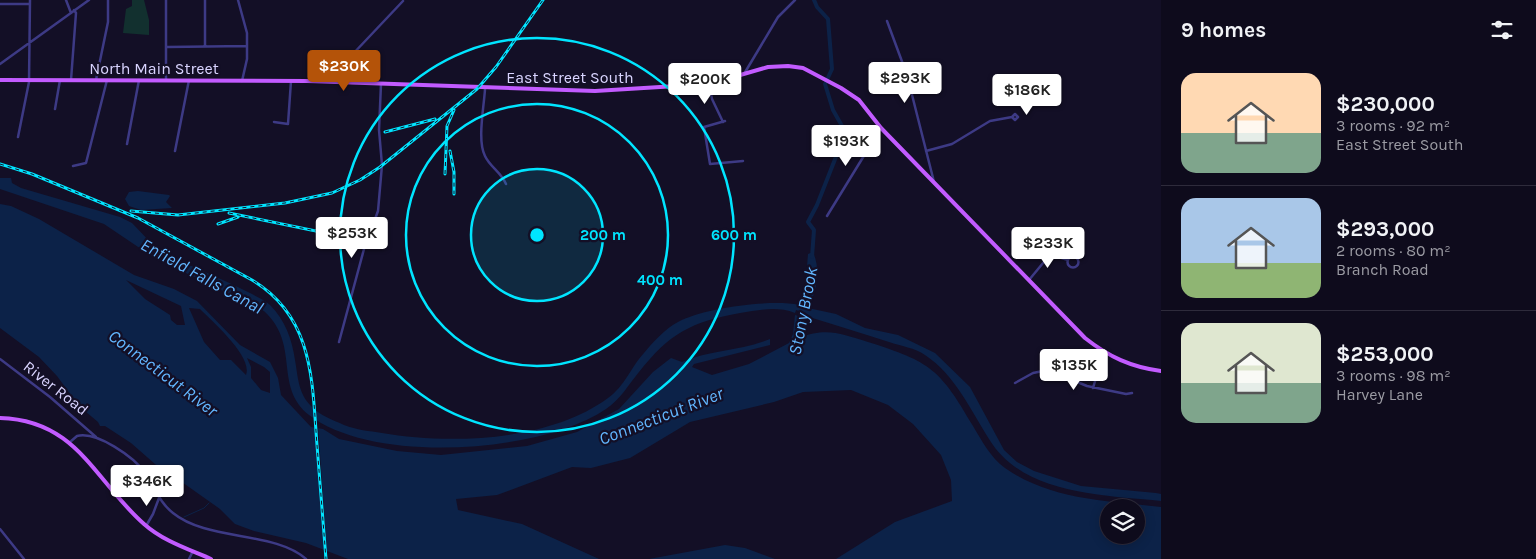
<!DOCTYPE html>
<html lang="en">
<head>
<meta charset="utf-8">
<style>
	:root { --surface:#0e0b1c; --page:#1c1929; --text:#f1f3f6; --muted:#9b9ba3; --line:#2e2b3b; --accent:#b45309 }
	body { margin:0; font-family:Karla,sans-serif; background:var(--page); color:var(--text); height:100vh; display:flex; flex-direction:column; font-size:19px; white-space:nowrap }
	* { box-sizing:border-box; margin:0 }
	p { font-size:16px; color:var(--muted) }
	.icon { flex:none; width:28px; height:28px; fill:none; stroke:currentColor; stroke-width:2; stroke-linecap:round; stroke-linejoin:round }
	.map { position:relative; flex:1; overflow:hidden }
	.side { display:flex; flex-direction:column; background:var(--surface); width:375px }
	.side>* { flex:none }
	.controls { position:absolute; left:1100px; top:499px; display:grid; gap:10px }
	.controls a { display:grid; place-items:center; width:45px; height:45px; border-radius:50%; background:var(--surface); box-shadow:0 2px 12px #0003,0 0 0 1px var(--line); font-size:25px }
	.price { position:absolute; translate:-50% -42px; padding:0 11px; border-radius:5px; background:#fff; color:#222; font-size:16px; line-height:32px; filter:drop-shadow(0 1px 2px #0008) }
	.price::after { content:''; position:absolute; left:50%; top:30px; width:15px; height:11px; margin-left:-8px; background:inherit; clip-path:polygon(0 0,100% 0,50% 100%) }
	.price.current { background:var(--accent); color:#fff }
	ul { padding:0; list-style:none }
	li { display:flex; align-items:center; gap:15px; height:125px; padding:0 20px }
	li+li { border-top:1px solid var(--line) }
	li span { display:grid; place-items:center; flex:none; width:140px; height:100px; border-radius:15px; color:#555 }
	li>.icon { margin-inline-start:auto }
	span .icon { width:60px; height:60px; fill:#fffc; stroke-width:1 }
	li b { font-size:21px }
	h2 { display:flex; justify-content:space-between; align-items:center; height:60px; padding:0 20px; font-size:21px }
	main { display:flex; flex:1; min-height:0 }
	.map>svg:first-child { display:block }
	.green { fill:#12302f }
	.water { fill:#0c2248; fill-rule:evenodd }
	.pier { fill:#130f26 }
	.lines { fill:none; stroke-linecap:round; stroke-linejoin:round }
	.stream { stroke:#0c2248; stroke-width:1 }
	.river { stroke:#0c2248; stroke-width:4 }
	.minor { stroke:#3d3a85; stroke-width:2.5 }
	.major { stroke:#c25bff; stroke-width:4 }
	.rail-casing { stroke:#00e5ff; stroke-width:3 }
	.rail { stroke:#130f26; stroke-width:1; stroke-dasharray:4; stroke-linecap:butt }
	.ring { fill:none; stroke:#00e5ff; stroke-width:2.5 }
	.labels { text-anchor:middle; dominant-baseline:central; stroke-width:4.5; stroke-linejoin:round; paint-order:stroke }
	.street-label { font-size:16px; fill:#d9d4ff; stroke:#130f26 }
	.water-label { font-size:18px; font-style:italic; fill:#62b6ff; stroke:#130f26 }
	.centre { fill:#00e5ff; stroke:#130f26; stroke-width:2.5 }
	.ring-label { font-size:15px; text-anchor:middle; font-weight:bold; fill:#00e5ff; stroke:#130f26; stroke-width:4.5; stroke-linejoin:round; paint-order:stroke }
</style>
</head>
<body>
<main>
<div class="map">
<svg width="1161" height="559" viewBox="0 0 1161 559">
	<rect width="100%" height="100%" fill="#130f26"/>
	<!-- green -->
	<path class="green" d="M132 0H144L149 20V35L123 33 126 9 132 6Z"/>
	<!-- water -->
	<path class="water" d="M0 178H11L12 183 21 188 120 217 132 223 154 246 166 254C194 268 223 279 250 293 257 297 265 300 270 305 285 320 292 339 295 360 298 377 298 393 311 406 319 415 333 420 344 425 357 430 369 431 382 433 451 445 550 441 608 398 625 386 631 367 644 353 654 341 665 329 678 322 703 308 771 299 799 305L805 291 808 254 813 252C821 270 817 291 808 308L836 314 865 328 898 335 935 353 970 387 1004 450 1017 462 1034 471 1081 486 1156 493 1161 494V501C1103 495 1023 495 989 439 970 409 955 375 925 355 915 348 901 346 889 342 862 333 834 325 806 316V313L796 310 795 313C777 306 759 310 740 313 691 322 670 333 639 372 629 384 620 400 606 409 541 453 374 465 309 415 273 386 301 345 264 311L153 257 104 224 0 189Z
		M138 191 169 195 170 196 166 202 172 208 141 210 129 206 125 199 129 192Z
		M0 204 11 206 39 219 134 275 174 289 197 301 240 345 270 362 278 378 281 395 311 427 323 429 339 439 397 451 441 455 527 446 577 432 619 409 653 372 671 358 682 362C710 350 742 351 770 339V345L694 364 692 367 712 375 749 364 789 343 793 334 795 315 801 317 800 326 803 317 805 318 799 338C827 327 841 334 868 342 931 362 940 369 973 426 982 441 990 457 1005 468 1050 500 1108 501 1161 507V559H836L895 522 952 501 951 480 941 455 913 424 888 405 851 390 803 392 774 402 690 422 630 458 591 468 572 467 497 495 456 499 458 510 522 524 599 559H348L306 543 254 531 235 524 220 509 179 480 174 474 163 471 131 443 105 426H100L98 422 79 406 57 376 39 357 0 328ZM126 280 181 306 185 325H177L171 320 170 315 145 299ZM189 308 200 309C213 322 253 357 246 375L231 360H220L204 342ZM247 358 264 367 270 372V393L261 390 251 378V367ZM1109 508H1136V535H1109Z
		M725 545 745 548 775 559H649Z"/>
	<!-- pier -->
	<path class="pier" d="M315 425 318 426 327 553 324 552Z"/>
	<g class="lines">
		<!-- stream -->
		<path class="stream" d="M184 517 204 508 209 503"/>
		<!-- river -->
		<path class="river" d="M812 257 814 230 808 222 817 205 843 139 842 126 833 110 825 84 832 69 828 19 817 7 814 0"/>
		<!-- minor -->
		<path class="minor" d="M66 0 71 13
			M166 0V80
			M238 0 247 33V59L242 81
			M0 4H30
			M887 21 907 75 934 182
			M205 46V0
			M167 47 247 46
			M0 64 89 0
			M744 74 778 17 795 0
			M71 80 76 13 74 10
			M96 80 108 22V0
			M347 83 351 56 403 1
			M709 84 712 99 723 122
			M485 89C484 107 477 141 485 156 490 167 501 172 506 184
			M55 109 60 80
			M725 121 704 127 710 164 743 161
			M274 122 288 124 291 81
			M18 137 29 82 30 0
			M127 144 139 80
			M175 151 189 80
			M926 151 952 144 990 121 1012 117 1015 120 1018 117 1015 114 1012 117
			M73 166 86 163 107 80
			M827 216 881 128
			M1067.5 262a5.5 5.5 0 1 1 11 0a5.5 5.5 0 1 1-11 0Z
			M1029 280 1048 257 1055 256 1068 260
			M339 342 364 249 378 211 382 165 379 130 381 84
			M0 359 50 397 96 437
			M1015 383 1033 373 1048 370 1087 386 1126 394 1132 393
			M1093 388 1099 368 1106 354
			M70 442 77 436C97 431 134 457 145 473 155 487 159 502 173 513 207 541 275 531 306 559
			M146 526 153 514 159 498
			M0 529 24 559
			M189 559 193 551"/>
		<!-- major -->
		<path class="major" d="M0 80 307 81 595 91 709 84 768 67 788 66 803 68 841 88 859 100 881 128 1085 338C1109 357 1131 367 1161 371
			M0 418C77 420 94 480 144 524 163 541 188 549 211 559"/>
		<defs>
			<path id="rail" d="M385 132 435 119
				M450 151 454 172V194
				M0 164 32 174 138 218 252 280C314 317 312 381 317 445 320 483 323 521 326 559
				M445 174 447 126 454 110
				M131 211 178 215 285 203 332 193 360 180 380 167 477 89 496 67 543 0
				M229 213 345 237
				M218 224 238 217"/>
		</defs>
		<!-- rail casing -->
		<use href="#rail" class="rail-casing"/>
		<!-- rail -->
		<use href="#rail" class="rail"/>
	</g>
	<!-- distance rings -->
	<circle cx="537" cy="235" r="66" fill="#00e5ff" fill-opacity=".12"/>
	<g class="ring">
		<circle cx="537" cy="235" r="66"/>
		<circle cx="537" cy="235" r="131"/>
		<circle cx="537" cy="235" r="197"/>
	</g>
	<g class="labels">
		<!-- street labels -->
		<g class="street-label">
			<text x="154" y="68">North Main Street</text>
			<text x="570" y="77">East Street South</text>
			<text transform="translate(56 388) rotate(38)">River Road</text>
		</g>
		<!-- water labels -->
		<g class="water-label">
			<text transform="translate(202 276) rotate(29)">Enfield Falls Canal</text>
			<text transform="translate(803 311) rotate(-79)">Stony Brook</text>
			<text transform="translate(163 373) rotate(37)">Connecticut River</text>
			<text transform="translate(661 416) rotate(-21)">Connecticut River</text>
		</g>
	</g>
	<circle cx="537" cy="235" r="8" class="centre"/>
	<g class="ring-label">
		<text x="603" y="240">200 m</text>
		<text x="734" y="240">600 m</text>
		<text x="660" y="285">400 m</text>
	</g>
</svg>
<div class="controls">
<a><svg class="icon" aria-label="layers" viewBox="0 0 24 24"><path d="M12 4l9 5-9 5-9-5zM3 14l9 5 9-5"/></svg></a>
</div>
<b class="price current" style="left:344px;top:92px">$230K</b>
<b class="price" style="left:905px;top:104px">$293K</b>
<b class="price" style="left:705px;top:105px">$200K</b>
<b class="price" style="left:1027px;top:116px">$186K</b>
<b class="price" style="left:846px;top:167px">$193K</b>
<b class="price" style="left:352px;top:259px">$253K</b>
<b class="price" style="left:1048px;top:269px">$233K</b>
<b class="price" style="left:1074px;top:391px">$135K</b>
<b class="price" style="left:147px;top:507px">$346K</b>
</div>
<section class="side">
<h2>9 homes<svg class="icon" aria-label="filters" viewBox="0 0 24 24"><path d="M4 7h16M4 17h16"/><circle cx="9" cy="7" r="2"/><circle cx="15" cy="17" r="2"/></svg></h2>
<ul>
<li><span style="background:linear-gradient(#ffd9b3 60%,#7fa58c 0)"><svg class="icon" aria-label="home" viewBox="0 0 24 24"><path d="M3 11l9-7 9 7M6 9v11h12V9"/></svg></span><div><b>$230,000</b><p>3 rooms · 92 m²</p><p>East Street South</p></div></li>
<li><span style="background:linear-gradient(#a9c7e8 65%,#8fb573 0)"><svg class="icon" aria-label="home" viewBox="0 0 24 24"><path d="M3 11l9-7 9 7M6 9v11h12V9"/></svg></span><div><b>$293,000</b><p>2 rooms · 80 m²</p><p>Branch Road</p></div></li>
<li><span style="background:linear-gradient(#dfe7d0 60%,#7fa58c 0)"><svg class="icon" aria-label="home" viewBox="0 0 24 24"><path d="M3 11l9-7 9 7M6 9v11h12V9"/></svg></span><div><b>$253,000</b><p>3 rooms · 98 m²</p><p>Harvey Lane</p></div></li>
</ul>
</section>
</main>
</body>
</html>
